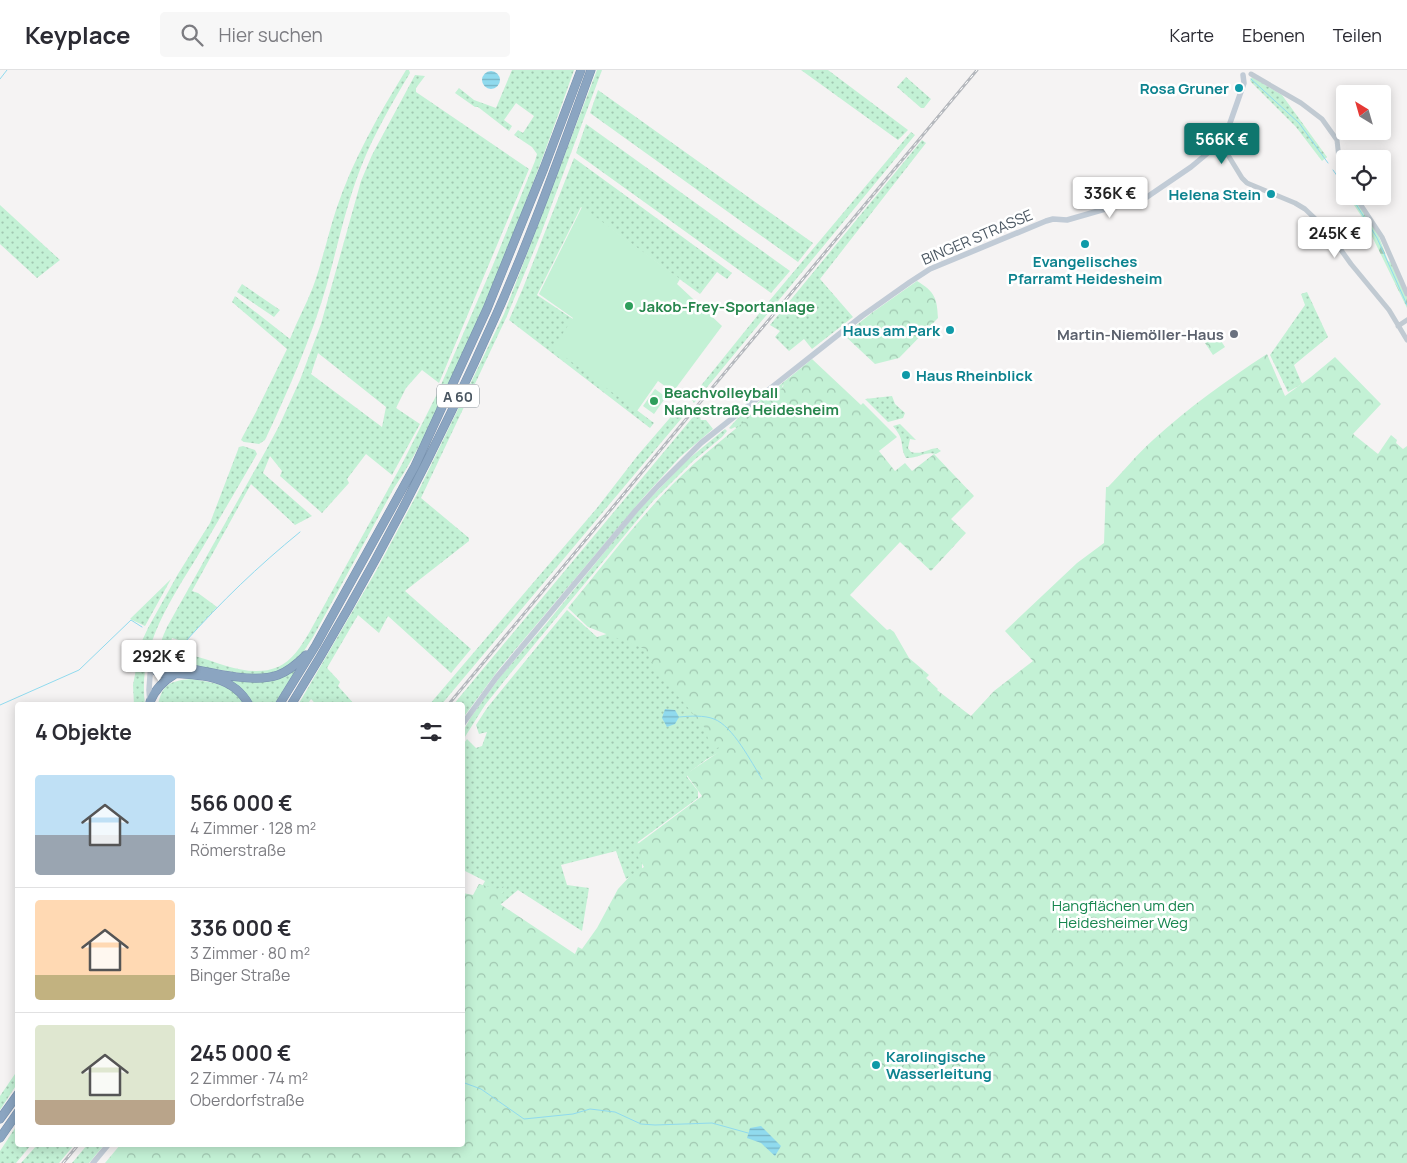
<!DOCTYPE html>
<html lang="de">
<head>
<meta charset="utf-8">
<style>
	:root { --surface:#fff; --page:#f7f7f7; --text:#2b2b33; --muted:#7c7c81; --line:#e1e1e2; --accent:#0f766e }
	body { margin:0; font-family:Manrope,sans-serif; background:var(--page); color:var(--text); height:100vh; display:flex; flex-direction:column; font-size:19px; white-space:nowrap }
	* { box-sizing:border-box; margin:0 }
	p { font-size:16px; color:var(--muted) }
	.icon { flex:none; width:28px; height:28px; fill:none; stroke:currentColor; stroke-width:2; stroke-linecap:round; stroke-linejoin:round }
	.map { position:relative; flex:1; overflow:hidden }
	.sheet { position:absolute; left:15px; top:632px; width:450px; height:445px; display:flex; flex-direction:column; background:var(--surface); border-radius:5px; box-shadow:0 2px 12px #0003 }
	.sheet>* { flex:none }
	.needle { width:32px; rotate:323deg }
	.tools { position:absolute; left:1336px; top:15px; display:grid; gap:10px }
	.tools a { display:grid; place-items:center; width:55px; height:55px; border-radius:5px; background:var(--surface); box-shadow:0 2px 12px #0003; font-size:25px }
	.price { position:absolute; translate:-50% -42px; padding:0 11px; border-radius:5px; background:#fff; color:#222; font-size:16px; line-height:32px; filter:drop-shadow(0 1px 2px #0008) }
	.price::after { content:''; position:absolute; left:50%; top:30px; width:15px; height:11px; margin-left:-8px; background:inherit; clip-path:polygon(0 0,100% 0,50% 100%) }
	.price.on { background:var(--accent); color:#fff }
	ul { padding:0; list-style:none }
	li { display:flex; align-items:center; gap:15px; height:125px; padding:0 20px }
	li+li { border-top:1px solid var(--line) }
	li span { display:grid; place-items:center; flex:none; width:140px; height:100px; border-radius:5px; color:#555 }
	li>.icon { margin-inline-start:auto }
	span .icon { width:60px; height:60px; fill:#fffc; stroke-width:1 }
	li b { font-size:21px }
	h2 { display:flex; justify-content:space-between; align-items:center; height:60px; padding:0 20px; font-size:21px }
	header { display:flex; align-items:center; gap:30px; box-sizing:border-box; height:70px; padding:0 25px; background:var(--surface); border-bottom:1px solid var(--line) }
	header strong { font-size:24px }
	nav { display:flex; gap:28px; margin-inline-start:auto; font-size:18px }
	.search { width:350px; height:45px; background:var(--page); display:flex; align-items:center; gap:12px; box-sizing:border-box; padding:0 18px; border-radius:5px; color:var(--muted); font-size:19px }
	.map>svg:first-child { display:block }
	.grass { fill:url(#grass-dots); fill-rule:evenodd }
	.forest { fill:url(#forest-firs) }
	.park { fill:url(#park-crowns) }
	.pitch { fill:#c3f1d5 }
	.water { fill:url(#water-rules) }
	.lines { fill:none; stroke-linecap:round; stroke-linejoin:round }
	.stream { stroke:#90daee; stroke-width:1 }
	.motorway-casing { stroke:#7690ad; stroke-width:9 }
	.tertiary { stroke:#c1cad2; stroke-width:5 }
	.secondary { stroke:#c1cbd6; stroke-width:5.5 }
	.motorway { stroke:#8ba5c1; stroke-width:8 }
	.rail-casing { stroke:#b5b8bd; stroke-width:3 }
	.rail { stroke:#fff; stroke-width:1; stroke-dasharray:4; stroke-linecap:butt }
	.culture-dot { fill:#0f9aa8; stroke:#fff; stroke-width:2 }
	.leisure-dot { fill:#2e9e5b; stroke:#fff; stroke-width:2 }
	.worship-dot { fill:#6b7280; stroke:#fff; stroke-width:2 }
	.labels { text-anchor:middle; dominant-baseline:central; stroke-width:5; stroke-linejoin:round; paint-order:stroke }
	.shield { fill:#fff; stroke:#808990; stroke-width:1 }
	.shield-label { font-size:14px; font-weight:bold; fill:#4a5661 }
	.culture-label { font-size:15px; font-weight:bold; fill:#0d838f; stroke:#fff; text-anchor:end }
	.street-label { font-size:15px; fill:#4a5661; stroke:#fff }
	.leisure-label { font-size:15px; font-weight:bold; fill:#27864d; stroke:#fff; text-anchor:start }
	.worship-label { font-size:15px; font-weight:bold; fill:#5b616d; stroke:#fff; text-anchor:end }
	.park-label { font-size:15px; fill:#17864f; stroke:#fff }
</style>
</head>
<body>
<header>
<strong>Keyplace</strong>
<div class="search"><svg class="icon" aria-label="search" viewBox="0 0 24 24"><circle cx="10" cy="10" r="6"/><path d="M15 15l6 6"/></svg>Hier suchen</div>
<nav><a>Karte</a><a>Ebenen</a><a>Teilen</a></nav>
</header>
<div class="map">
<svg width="1407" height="1093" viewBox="0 0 1407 1093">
	<defs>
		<pattern id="grass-dots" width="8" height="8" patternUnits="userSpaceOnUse" patternTransform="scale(1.25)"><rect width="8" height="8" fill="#c3f1d5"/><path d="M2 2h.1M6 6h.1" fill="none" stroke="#a0c6b0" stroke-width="1.8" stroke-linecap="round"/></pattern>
		<pattern id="forest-firs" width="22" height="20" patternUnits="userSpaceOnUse" patternTransform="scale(1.25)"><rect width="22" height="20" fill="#c3f1d5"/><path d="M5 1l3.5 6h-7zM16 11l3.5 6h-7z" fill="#a0c6b0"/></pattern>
		<pattern id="park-crowns" width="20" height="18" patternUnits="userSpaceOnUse" patternTransform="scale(1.25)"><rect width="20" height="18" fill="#c3f1d5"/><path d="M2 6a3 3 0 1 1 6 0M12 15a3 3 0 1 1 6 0" fill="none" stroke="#a0c6b0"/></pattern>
		<pattern id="water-rules" width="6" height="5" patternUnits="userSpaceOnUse" patternTransform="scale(1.25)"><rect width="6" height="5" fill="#90daee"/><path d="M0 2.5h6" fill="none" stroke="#78b4c4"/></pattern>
	</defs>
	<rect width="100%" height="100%" fill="#f5f3f3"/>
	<!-- grass -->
	<path class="grass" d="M406 0H409L410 3C392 33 374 64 361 97 346 135 338 175 327 214 311 269 289 319 265 370L259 374 244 372 241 370 243 366 256 342 287 279 232 232 235 226 290 269C297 251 306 235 313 217 322 192 328 165 336 140 353 89 378 46 406 0Z
		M512 0H574C540 98 503 195 460 290 440 333 421 379 394 418L313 567 300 587 293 593 280 601 258 606 171 592C153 585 162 569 167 557L265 382 279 356 300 310 321 254 361 111 372 85 415 5 425 6 416 18V22L529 99 439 313 422 300 406 318 396 338 420 354 392 405 366 384 347 409 349 413 322 443 280 406 282 401 270 386 263 403 312 446 295 455 251 414 192 521 198 523 217 537 185 572 172 568 170 575 172 580C180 584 189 584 198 587 223 594 251 608 278 597 292 591 301 576 309 563L402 394 437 324 493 195 535 91 537 84 532 77 514 65 518 60 523 63 534 46 516 33 504 50 512 56 509 61 478 37H475L455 23 459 18 474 30 496 38ZM318 283 386 337 382 357 311 304Z
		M597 0H602L540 166 507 246 421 428 469 468V471L405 521 471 579 451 603 388 546 379 563 358 545 327 598 340 612 338 616 355 635H317L311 629 307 635H298L376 501 417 424 504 244Z
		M801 0H828L908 60 898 70Z
		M906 7 931 29 924 38H921L897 17Z
		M1252 7 1282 25 1327 87 1322 91 1296 57 1251 12 1250 10Z
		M598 20 813 173 798 192 590 43Z
		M586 54 790 201 771 223 576 83Z
		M911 62 915 65 694 333 691 328 770 230Z
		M922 70 926 73 820 209 853 247 812 279 804 269 789 281 775 267 780 261 770 255Z
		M574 88 732 203 727 209 717 202 700 224 581 137 537 225 573 249 610 320 654 353 650 358 509 250 523 218Z
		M0 135 60 190 37 208 0 174Z
		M242 214 280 240 274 247 237 222Z
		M1307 222 1328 267 1294 295 1302 314 1288 322 1270 285 1305 235 1301 224Z
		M790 307 791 309 782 316 784 319 737 359 735 357 731 359 729 358 737 349Z
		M892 326 895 334 905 343 903 348 888 352 865 329Z
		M681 335 691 337 441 635H429L597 438 638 385Z
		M698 341 701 350H706L713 359 680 387 642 429 499 599 463 648 462 635H453Z
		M900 354 916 370 910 369 908 378 911 382C922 385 927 379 937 378L941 381 936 384C925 381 917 389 906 388 899 375 906 371 893 356Z
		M725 359 727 361 722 367 693 391 653 431 505 610 485 635 463 670V661L471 647 500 607 546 554 638 441 686 391Z
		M243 376 255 380 257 384C239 415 221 446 203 477 174 526 137 574 145 635H134L133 615 141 573 148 558 178 504 210 453 239 377Z
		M171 509 145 556 130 549Z
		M567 540 597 567 616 561V543L737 673 707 689 687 704V707L698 721V728L638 772 637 776 642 793V799L626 809 616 781 561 795 567 815 589 818 582 861 518 820 477 854 466 846 485 811 463 800 462 676 467 669 476 678 482 676 487 662 479 664 476 655 487 638Z
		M299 595 274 635H251L216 606 262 611Z
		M190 609C211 612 234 614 244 635H158C162 614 171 611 190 609Z
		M17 1001V1014L0 1040V1026Z
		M17 1055 18 1075H31L16 1093H0V1081Z
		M37 1075H74L59 1093H21Z
		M87 1075H104L89 1093H72Z"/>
	<!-- forest -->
	<path class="forest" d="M1348 126H1353L1378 164 1388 191 1391 192 1407 227V238L1364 150Z"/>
	<!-- park -->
	<path class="park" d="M917 211C935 222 937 228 938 248L899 288 875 294 844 265 873 242Z
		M1217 265 1225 277 1213 285 1205 273Z
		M1267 284 1285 326 1311 307 1335 287 1381 334 1353 364 1378 384 1391 365 1397 370 1396 373 1403 379 1407 376V1093H105L120 1075H462L463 823 473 825 479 814 496 819 508 815 497 832 575 884 578 877 582 879 597 858 618 819 630 806 644 797 631 775 639 773 702 726 686 704 725 678 723 676 711 680 705 658 656 600 645 579 588 557 568 538C602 497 635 453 672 415 703 383 740 356 774 327L783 317 784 312 812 289 861 335 863 333 897 367 879 381 895 401 905 393 912 401 934 384 974 426 951 449 966 463 931 501 900 472 850 525 887 560 890 559 894 562 909 588 929 605 926 608 938 619 937 620 971 646 994 621 1033 591 1005 561 1077 493 1104 473 1106 417H1108C1123 402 1137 384 1153 370 1188 338 1227 310 1267 284Z"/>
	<!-- pitch -->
	<path class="pitch" d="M582 137 680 209 677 214 722 256 673 322 658 311 637 341 553 278 573 248 539 224Z
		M655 319 666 327 654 344 643 336Z"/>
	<!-- water -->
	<path class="water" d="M482 10a9 9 0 1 1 18 0a9 9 0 1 1-18 0Z
		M665 639 675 640 679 647 675 654 667 657 662 648Z
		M761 1056 781 1076 775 1086 761 1073 747 1068 750 1058Z"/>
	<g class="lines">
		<!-- stream -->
		<path class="stream" d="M0 9 7 0
			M1251 9 1299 53 1328 93
			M1333 100 1345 117
			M1351 126 1377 168 1407 235
			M182 571 185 572C222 531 257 497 300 462
			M0 635 79 600 131 550 142 557
			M679 647C690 646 704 645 714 649 733 656 751 692 762 709
			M462 1012 481 1019 524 1049 573 1044 590 1039 615 1042 641 1054 655 1055 712 1053 748 1063"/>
		<defs>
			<path id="motorway" d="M151 591C184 595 247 616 278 605 289 601 298 593 306 585
				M151 591 156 601 160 603C192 605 232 602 249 635
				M150 632C155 619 163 611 175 604
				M279 635 316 575 415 396 487 239 544 98 581 0
				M291 635C369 509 437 378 497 243 532 164 561 82 591 0
				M0 1049 18 1024
				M0 1068 18 1042"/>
		</defs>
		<!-- motorway casing -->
		<use href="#motorway" class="motorway-casing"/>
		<!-- tertiary -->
		<path class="tertiary" d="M1251 4 1301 33 1322 49 1337 70 1340 99 1345 112
			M1220 72 1242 108 1247 113 1295 133 1305 139 1326 159 1351 194 1389 240 1407 270
			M1355 126 1382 167 1407 224
			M1398 256 1407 250"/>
		<!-- secondary -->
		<path class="secondary" d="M150 633 149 620 151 591
			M462 655 496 608 636 440 658 416 701 373 862 246 910 212 930 199 1046 151 1053 149 1067 150 1147 127 1191 97 1209 82 1220 72 1230 53 1244 13 1243 5
			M93 1093 108 1075"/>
		<!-- motorway -->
		<use href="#motorway" class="motorway"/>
		<defs>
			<path id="rail" d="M448 635 977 0
				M63 1093 78 1075"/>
		</defs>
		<!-- rail casing -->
		<use href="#rail" class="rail-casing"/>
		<!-- rail -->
		<use href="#rail" class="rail"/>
	</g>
	<!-- markers -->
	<g class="culture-dot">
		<circle cx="1239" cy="18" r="5"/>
		<circle cx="1271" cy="124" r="5"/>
		<circle cx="1085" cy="174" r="5"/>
		<circle cx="950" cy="260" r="5"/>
		<circle cx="906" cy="305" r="5"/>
		<circle cx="876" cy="995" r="5"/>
	</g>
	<g class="leisure-dot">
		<circle cx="629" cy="236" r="5"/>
		<circle cx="654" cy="331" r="5"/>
	</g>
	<circle class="worship-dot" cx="1234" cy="264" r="5"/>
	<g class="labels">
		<!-- shield labels -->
		<rect class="shield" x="437" y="314.5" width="42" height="23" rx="4"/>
		<g class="shield-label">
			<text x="458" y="326">A 60</text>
		</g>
		<!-- culture labels -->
		<g class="culture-label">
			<text x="1229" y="18">Rosa Gruner</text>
			<text x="1261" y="124">Helena Stein</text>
			<text x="1085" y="191" text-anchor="middle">Evangelisches<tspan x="1085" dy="17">Pfarramt Heidesheim</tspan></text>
			<text x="940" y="260">Haus am Park</text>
			<text x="916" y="305" text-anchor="start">Haus Rheinblick</text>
			<text x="886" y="986" text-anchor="start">Karolingische<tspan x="886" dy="17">Wasserleitung</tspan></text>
		</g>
		<!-- street labels -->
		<g class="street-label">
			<text transform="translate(977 167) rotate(-23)">BINGER STRASSE</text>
		</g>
		<!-- leisure labels -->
		<g class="leisure-label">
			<text x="639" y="236">Jakob-Frey-Sportanlage</text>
			<text x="664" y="322">Beachvolleyball<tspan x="664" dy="17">Nahestraße Heidesheim</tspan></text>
		</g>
		<!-- worship labels -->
		<g class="worship-label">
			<text x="1224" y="264">Martin-Niemöller-Haus</text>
		</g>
		<!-- park labels -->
		<g class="park-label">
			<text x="1123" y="835">Hangflächen um den<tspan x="1123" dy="17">Heidesheimer Weg</tspan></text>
		</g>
	</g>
</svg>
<div class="tools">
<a><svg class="needle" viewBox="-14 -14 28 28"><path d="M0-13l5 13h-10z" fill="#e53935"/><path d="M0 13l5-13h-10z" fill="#7c7c81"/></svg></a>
<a><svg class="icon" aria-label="locate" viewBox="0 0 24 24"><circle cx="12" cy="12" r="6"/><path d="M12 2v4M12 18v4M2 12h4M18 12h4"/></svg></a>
</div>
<b class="price on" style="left:1222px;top:95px">566K €</b>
<b class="price" style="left:1110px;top:149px">336K €</b>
<b class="price" style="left:1335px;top:189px">245K €</b>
<b class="price" style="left:159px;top:612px">292K €</b>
<section class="sheet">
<h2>4 Objekte<svg class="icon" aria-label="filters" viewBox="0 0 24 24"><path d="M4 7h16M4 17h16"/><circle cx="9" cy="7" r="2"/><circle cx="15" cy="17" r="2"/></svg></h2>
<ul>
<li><span style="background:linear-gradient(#bfe0f5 60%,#9aa5b1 0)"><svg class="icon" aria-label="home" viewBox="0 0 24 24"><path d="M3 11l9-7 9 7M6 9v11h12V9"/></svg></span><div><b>566 000 €</b><p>4 Zimmer · 128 m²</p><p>Römerstraße</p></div></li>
<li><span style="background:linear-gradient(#ffd9b3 75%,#c2b280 0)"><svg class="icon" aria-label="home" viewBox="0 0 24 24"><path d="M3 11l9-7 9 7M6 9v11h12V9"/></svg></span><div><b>336 000 €</b><p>3 Zimmer · 80 m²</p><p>Binger Straße</p></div></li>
<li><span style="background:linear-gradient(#dfe7d0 75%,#b9a48a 0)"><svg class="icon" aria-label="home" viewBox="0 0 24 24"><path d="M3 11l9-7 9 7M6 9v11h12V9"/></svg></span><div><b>245 000 €</b><p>2 Zimmer · 74 m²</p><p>Oberdorfstraße</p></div></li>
</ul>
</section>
</div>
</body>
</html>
